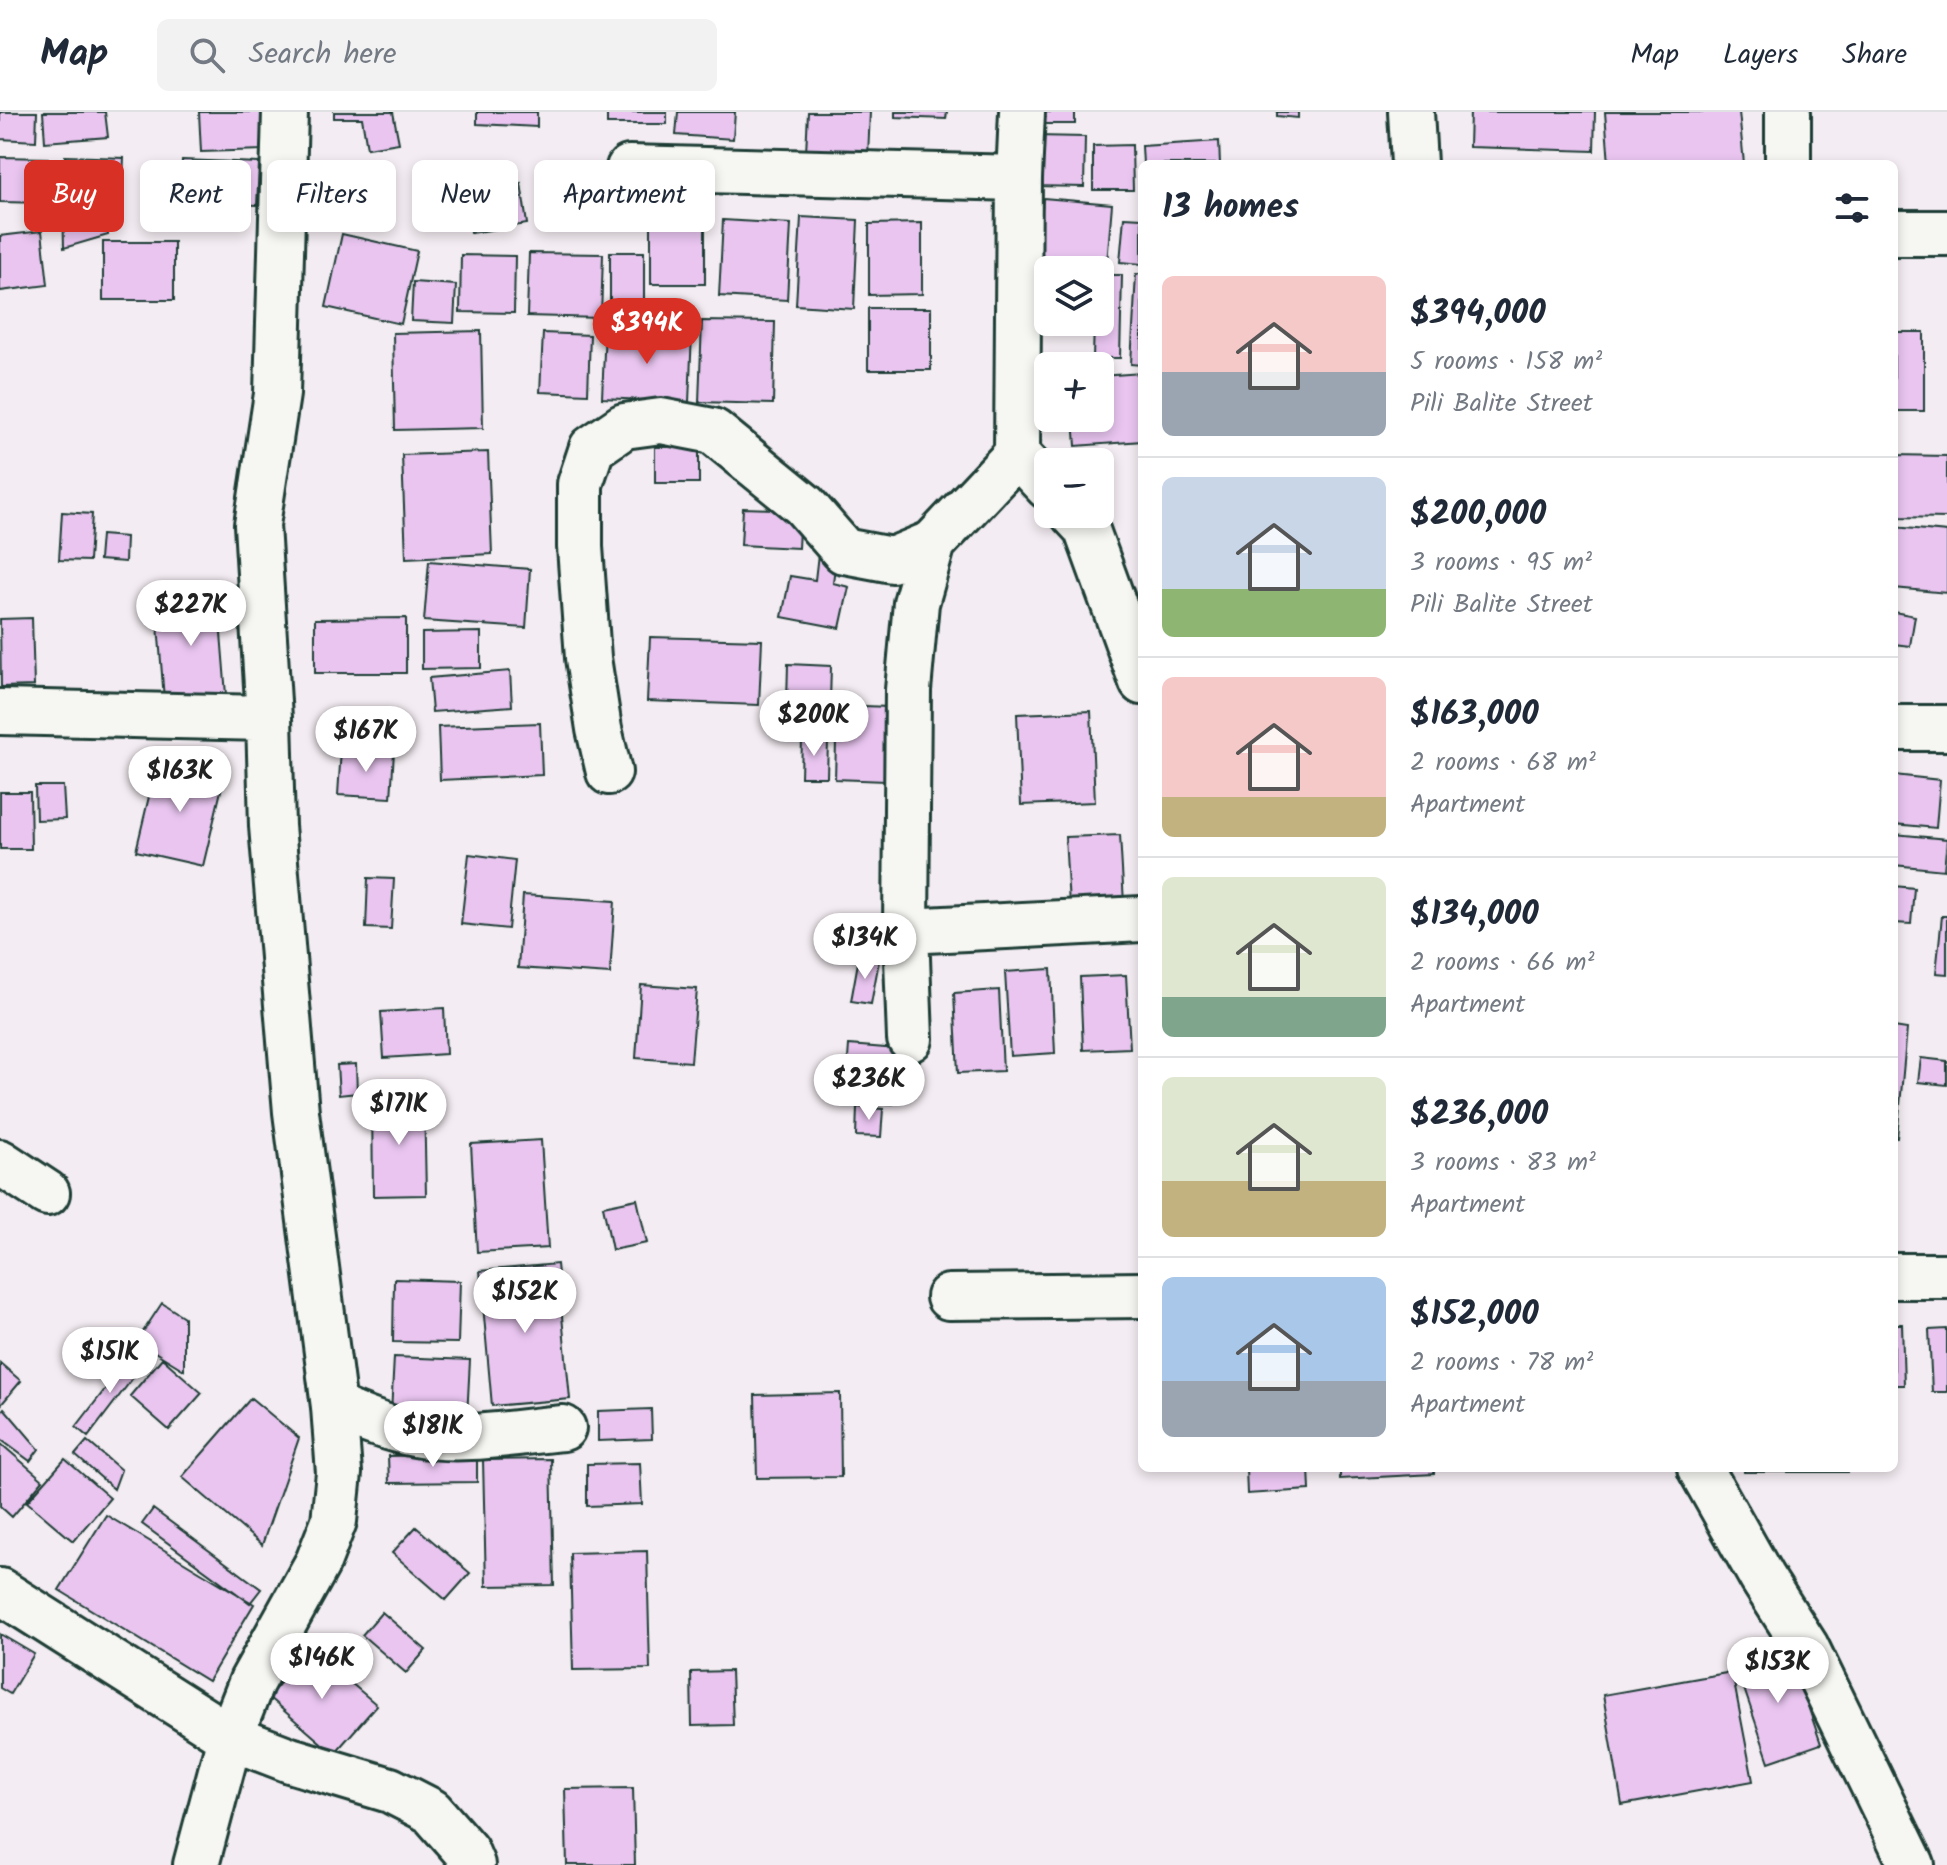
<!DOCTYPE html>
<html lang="en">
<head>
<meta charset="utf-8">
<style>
	:root { --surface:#fff; --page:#f2f2f3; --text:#1f2937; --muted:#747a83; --line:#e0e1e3; --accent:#d93025 }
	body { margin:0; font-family:Kalam,sans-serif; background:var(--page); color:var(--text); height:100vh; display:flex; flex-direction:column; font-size:30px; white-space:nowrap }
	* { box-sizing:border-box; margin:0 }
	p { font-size:26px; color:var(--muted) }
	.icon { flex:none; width:44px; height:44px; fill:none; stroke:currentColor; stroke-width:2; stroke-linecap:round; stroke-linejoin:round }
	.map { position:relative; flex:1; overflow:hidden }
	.details { position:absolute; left:1138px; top:48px; width:760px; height:1312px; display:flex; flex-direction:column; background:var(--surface); border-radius:12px; box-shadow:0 4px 12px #0003 }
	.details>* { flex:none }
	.top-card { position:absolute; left:24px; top:48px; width:760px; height:72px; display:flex; gap:16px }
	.tools { position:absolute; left:1034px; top:144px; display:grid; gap:16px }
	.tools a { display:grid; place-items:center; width:80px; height:80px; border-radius:12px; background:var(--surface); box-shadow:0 4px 12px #0003; font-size:40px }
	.price { position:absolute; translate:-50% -68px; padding:0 18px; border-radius:28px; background:#fff; color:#222; font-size:26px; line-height:52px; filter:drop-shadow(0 2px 4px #0008) }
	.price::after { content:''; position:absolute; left:50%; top:48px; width:24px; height:18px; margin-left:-12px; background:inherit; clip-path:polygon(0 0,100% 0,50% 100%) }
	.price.selected { background:var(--accent); color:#fff }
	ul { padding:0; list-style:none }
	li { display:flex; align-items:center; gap:24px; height:200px; padding:0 24px }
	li+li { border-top:2px solid var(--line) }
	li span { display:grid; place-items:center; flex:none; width:224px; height:160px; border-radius:12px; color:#555 }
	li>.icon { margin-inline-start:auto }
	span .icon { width:96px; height:96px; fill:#fffc; stroke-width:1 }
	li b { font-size:34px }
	h2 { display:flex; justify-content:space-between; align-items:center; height:96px; padding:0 24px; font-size:34px }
	.chip { padding:0 28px; border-radius:12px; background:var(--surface); box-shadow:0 4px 12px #0003; font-size:28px; line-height:72px }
	.chip.selected { background:var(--accent); color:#fff }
	header { display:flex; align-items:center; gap:48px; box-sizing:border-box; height:112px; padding:0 40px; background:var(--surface); border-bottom:2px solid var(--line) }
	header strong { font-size:38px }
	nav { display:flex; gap:44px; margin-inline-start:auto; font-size:28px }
	.search { width:560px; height:72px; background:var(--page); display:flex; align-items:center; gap:20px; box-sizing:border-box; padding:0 28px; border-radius:12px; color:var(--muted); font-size:30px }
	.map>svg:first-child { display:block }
	.building { fill:#e9c5f0; stroke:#1f3d34; stroke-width:2 }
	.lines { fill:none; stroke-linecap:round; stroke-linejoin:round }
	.minor-casing { stroke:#1f3d34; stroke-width:50 }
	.minor { stroke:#f6f6f2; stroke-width:44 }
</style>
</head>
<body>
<header>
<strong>Map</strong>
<div class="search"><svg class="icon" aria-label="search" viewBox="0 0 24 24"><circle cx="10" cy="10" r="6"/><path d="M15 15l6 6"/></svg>Search here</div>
<nav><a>Map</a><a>Layers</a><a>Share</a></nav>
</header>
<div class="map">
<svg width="1947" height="1753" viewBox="0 0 1947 1753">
	<rect width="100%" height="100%" fill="#f3ecf2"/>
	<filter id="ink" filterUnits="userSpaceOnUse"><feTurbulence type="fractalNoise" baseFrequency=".0125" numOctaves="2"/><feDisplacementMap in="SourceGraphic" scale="16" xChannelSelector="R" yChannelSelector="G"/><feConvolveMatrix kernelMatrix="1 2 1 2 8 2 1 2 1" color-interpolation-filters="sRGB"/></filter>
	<g filter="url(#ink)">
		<!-- building -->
		<path class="building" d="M0 0H37L36 29 0 27Z
			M43 0H105L108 25 45 30Z
			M199 0H264V38L201 40Z
			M334 0H393L399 31 367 36 362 6H334Z
			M477 0H537V15L477 12Z
			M607 0H667V12H607Z
			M678 0H735L733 27 676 23Z
			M808 0H870L868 44 806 41Z
			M895 0H947L946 7 895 5Z
			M1034 0H1075V12H1034Z
			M1277 0H1298V6L1277 4Z
			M1470 0H1595L1594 39 1469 35Z
			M1605 0H1739L1744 52H1609Z
			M1035 24 1085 25 1084 75 1034 74Z
			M1219 29 1220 52H1143L1142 34Z
			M1132 33 1133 78H1093V34Z
			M65 44 124 46 122 84 63 80Z
			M0 45 48 46 47 91 0 90Z
			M182 48 259 51 257 93 213 91 212 117 179 115Z
			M521 71 527 112 471 121 464 80Z
			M651 85H705V172H651Z
			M1043 86 1112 92 1107 151 1038 146Z
			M108 88V123L64 136 63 89Z
			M801 105 858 108 854 197 796 193Z
			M1124 105 1142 106V152L1120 150Z
			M723 108 791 112 787 188 719 184Z
			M922 111V182L869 183V112Z
			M42 119 48 173 0 179V124Z
			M342 122 417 139 401 212 326 195Z
			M103 130H174V188H103Z
			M610 140H644V204H610Z
			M529 141 603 142 601 206 527 204Z
			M461 143 515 144 514 201 460 200Z
			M1136 162H1142V253L1131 252Z
			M1100 163H1122L1120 246H1093L1094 210H1100Z
			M413 170 456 173 454 211 411 209Z
			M868 196H931V258H868Z
			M1894 198H1897V220H1924V299H1894Z
			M702 209 775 210 773 292 699 290Z
			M605 217 692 221 689 290 602 286Z
			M481 219 483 316 395 318 393 221Z
			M543 221 590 223 588 282 540 280Z
			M1142 261V329L1076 334 1074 306H1100V264Z
			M655 335H699V371H655Z
			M488 340 492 442 406 446 402 343Z
			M1894 343 1947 344V406L1894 405Z
			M743 396 800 398 798 436 741 433Z
			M62 400 92 402 89 449 59 448Z
			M1894 415 1947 420V481L1894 476Z
			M101 423 126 425 125 450 99 448Z
			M818 442 836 445 833 471 849 475 840 516 782 505 790 464 815 468Z
			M429 449 530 457 526 516 424 509Z
			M218 484 226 583 164 587 156 488Z
			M1894 500 1915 504 1910 534 1894 532Z
			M32 506 34 574 1 575 0 507Z
			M406 506V561H315V507Z
			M481 520V556L422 557V521Z
			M650 525 762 528 759 593 647 589Z
			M788 552 831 554 830 591 787 589Z
			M510 559 512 594 432 600 429 566Z
			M837 593 889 595 886 669 835 667Z
			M1091 599 1095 690 1021 693 1017 602Z
			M540 611 542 663 440 668 438 615Z
			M802 627 828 628 827 665H801Z
			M341 637 394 640 391 686 338 683Z
			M157 651 224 666 203 754 136 739Z
			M1894 663 1940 668 1936 716 1894 712Z
			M35 674H63L65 707 36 708Z
			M0 680H30L31 737H0Z
			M1894 722 1947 727 1944 758 1894 753Z
			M1120 723 1124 791 1069 793 1065 725Z
			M469 742 515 748 508 817 461 812Z
			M368 766 394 767 391 817 366 816Z
			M1894 774 1914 776 1911 812 1894 811Z
			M523 783 615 789 610 862 518 856Z
			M1942 804H1947V862L1936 861Z
			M859 845 879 849 871 892 851 889Z
			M1051 857 1055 941 1010 944 1005 860Z
			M1126 863 1130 936 1083 938 1080 865Z
			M641 873 697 877 691 950 636 946Z
			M999 878 1003 959 958 961 954 881Z
			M444 896 446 942 384 946 381 900Z
			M1894 915 1907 917 1897 1026H1894Z
			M849 933 897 937 893 992 845 988Z
			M1921 946 1947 949V973L1918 970Z
			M356 952 357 981 339 983 337 953Z
			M424 985 426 1083 373 1084 372 986Z
			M857 995 883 997 881 1025 856 1024Z
			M541 1028 548 1136 477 1140 471 1032Z
			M637 1087 647 1131 612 1138 603 1094Z
			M557 1152 570 1287 492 1294 480 1159Z
			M394 1167 460 1169 458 1231 393 1230Z
			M162 1191 184 1205V1258L137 1229Z
			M1894 1212H1902L1904 1273H1894Z
			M1947 1217V1280H1932L1929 1218Z
			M133 1241 145 1250 88 1325 76 1315Z
			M394 1245 470 1248 467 1305 391 1302Z
			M162 1246 202 1281 169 1318 130 1284Z
			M0 1251 21 1269 0 1294Z
			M840 1281 841 1365 757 1366 755 1283Z
			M251 1286 299 1326 262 1433 182 1365Z
			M4 1296 39 1337 30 1349 0 1327V1301Z
			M651 1297 652 1327 598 1329V1299Z
			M87 1329 121 1358 114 1377 75 1343Z
			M0 1331 43 1368 12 1405 0 1394Z
			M477 1342V1370L389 1371 388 1344Z
			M65 1347 110 1386 73 1429 27 1390Z
			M551 1347 554 1473 486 1474 483 1348Z
			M640 1351 642 1392 587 1394V1352Z
			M1246 1356H1309L1310 1378 1247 1382Z
			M1340 1356H1434V1362L1340 1367Z
			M1744 1356H1848V1360H1744Z
			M153 1397 261 1477 250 1491 142 1412Z
			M106 1403 254 1492 208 1569 59 1478Z
			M416 1415 470 1461 446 1488 392 1441Z
			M647 1439 650 1557 573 1558 570 1441Z
			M382 1500 426 1538 406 1561 362 1523Z
			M0 1522 34 1542 10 1582 0 1576Z
			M310 1536 377 1593 334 1642 268 1585Z
			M1788 1536 1821 1632 1769 1650 1736 1553Z
			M731 1559 733 1613 692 1614 691 1560Z
			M1732 1560 1753 1669 1622 1693 1603 1583Z
			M633 1676 635 1753H567L565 1677Z"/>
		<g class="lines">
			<defs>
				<path id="minor" d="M1411 0 1414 52
					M1788 0V52
					M629 56 1019 66
					M1894 121H1947
					M1017 342 1019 66 1022 0
					M1017 342 1048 375
					M1073 402 1086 416 1142 570
					M0 600 269 606
					M1894 616H1947
					M609 660 599 617 588 546 580 435V372L592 336 624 314 661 309 713 319 804 393 844 439 892 448 933 431 1017 342
					M906 819 1142 807
					M910 927 906 819 908 578 916 491 933 431
					M0 1050 47 1081
					M1894 1164H1947
					M949 1185 1142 1183
					M334 1295C360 1306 387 1317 415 1322 463 1331 515 1320 563 1316
					M1700 1356 1762 1466 1806 1535 1912 1753
					M0 1479 230 1625 290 1648 390 1678 431 1699 466 1739 472 1753
					M196 1753 230 1625 252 1569 318 1450 334 1409 339 1361 334 1295 296 1000 272 714 269 606 257 413 277 282 285 0"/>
			</defs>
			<!-- minor casing -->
			<use href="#minor" class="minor-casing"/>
			<!-- minor -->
			<use href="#minor" class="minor"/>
		</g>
	</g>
</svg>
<div class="tools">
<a><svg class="icon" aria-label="layers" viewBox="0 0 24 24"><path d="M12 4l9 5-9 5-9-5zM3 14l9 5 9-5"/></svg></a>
<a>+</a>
<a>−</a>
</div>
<b class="price selected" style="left:647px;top:254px">$394K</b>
<b class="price" style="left:191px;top:536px">$227K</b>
<b class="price" style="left:814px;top:646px">$200K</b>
<b class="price" style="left:366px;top:662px">$167K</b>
<b class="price" style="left:180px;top:702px">$163K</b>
<b class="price" style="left:865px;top:869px">$134K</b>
<b class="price" style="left:869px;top:1010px">$236K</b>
<b class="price" style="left:399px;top:1035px">$171K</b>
<b class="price" style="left:525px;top:1223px">$152K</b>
<b class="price" style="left:110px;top:1283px">$151K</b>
<b class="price" style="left:433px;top:1357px">$181K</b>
<b class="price" style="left:322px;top:1589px">$146K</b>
<b class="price" style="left:1778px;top:1593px">$153K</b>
<div class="top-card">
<a class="chip selected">Buy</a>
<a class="chip">Rent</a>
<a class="chip">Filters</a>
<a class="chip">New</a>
<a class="chip">Apartment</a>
</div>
<section class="details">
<h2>13 homes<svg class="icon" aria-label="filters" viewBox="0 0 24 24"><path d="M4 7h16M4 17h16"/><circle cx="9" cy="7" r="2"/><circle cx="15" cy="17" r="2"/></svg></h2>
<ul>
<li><span style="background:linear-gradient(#f6c9c9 60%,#9aa5b1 0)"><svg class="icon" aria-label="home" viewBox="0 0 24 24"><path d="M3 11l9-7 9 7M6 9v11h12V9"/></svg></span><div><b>$394,000</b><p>5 rooms · 158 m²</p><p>Pili Balite Street</p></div></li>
<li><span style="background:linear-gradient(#c9d6e8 70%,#8fb573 0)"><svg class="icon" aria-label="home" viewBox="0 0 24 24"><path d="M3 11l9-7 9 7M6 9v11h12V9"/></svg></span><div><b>$200,000</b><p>3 rooms · 95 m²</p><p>Pili Balite Street</p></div></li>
<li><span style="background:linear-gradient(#f6c9c9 75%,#c2b280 0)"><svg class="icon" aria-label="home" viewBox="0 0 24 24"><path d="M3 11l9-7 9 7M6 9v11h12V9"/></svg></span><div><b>$163,000</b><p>2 rooms · 68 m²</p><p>Apartment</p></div></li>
<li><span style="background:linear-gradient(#dfe7d0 75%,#7fa58c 0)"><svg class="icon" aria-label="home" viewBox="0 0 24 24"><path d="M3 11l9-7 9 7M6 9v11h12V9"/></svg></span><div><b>$134,000</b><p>2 rooms · 66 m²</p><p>Apartment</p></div></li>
<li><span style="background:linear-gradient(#dfe7d0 65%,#c2b280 0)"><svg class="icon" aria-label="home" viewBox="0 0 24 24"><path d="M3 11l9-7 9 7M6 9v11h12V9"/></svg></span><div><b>$236,000</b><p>3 rooms · 83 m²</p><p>Apartment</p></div></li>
<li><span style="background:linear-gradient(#a9c7e8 65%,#9aa5b1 0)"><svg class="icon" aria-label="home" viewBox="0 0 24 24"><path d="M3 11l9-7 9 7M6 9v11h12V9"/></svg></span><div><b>$152,000</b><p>2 rooms · 78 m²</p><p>Apartment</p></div></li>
</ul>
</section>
</div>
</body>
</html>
